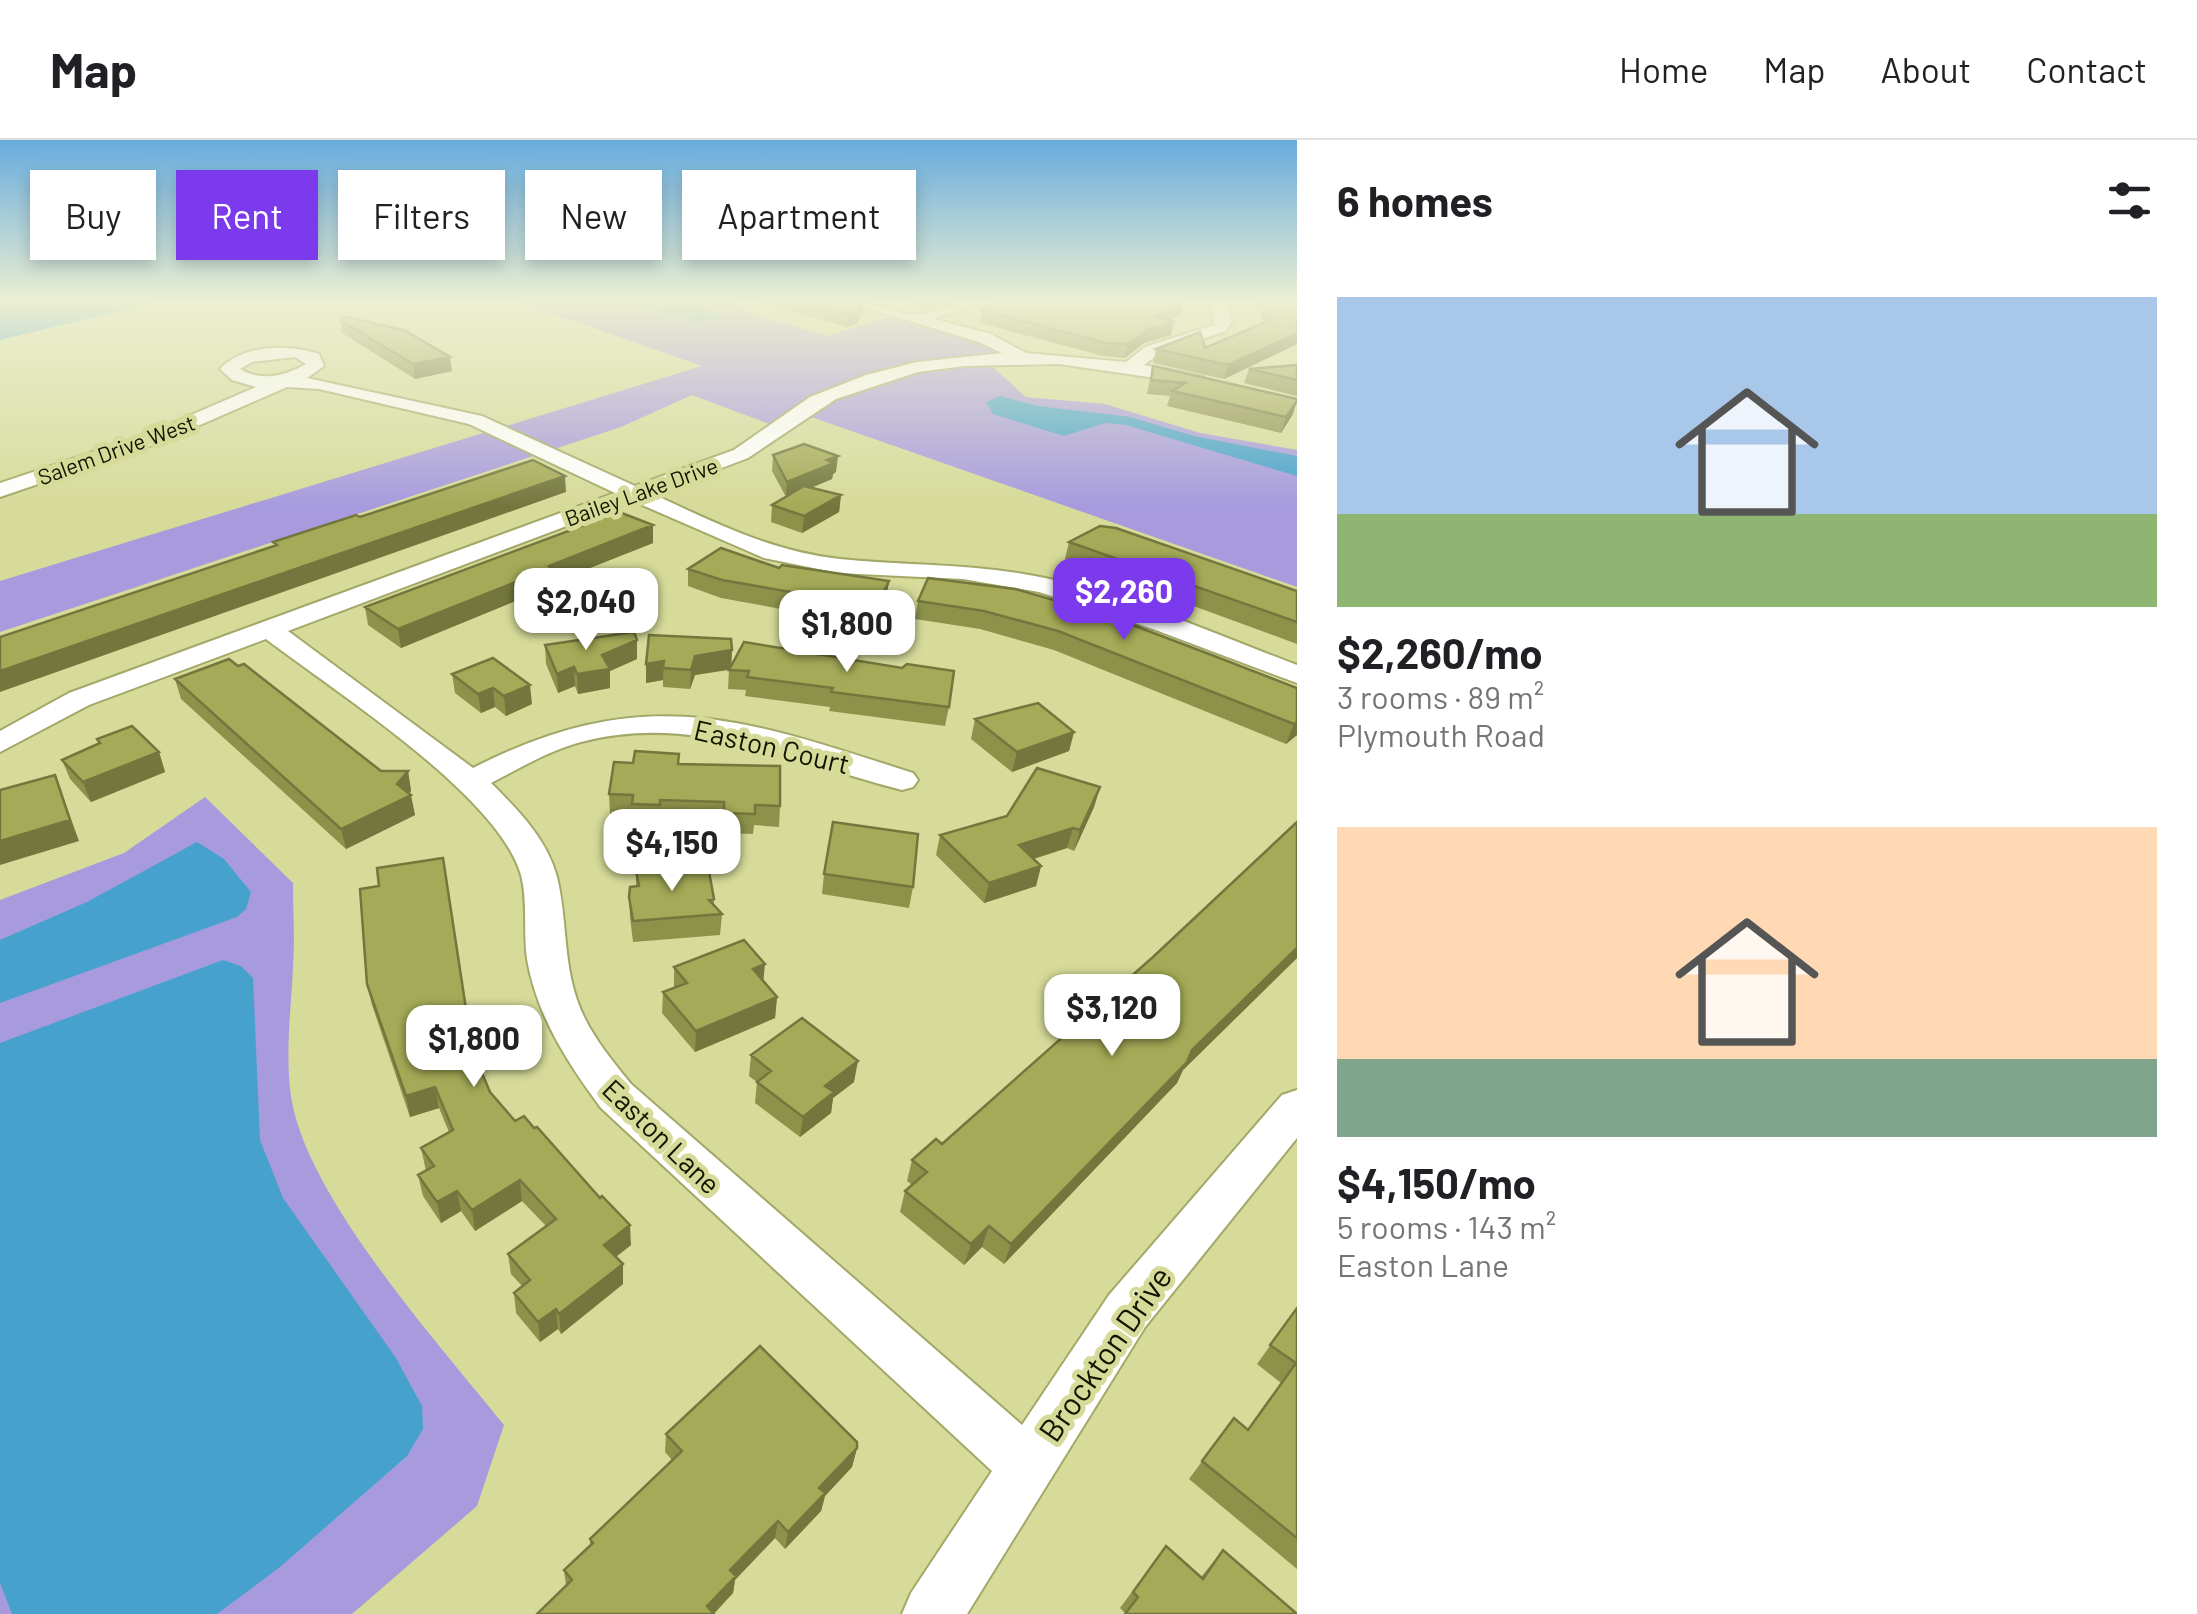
<!DOCTYPE html>
<html lang="en">
<head>
<meta charset="utf-8">
<style>
	:root { --surface:#fff; --page:#f2f2f2; --text:#202124; --muted:#757577; --line:#e0e0e0; --accent:#7c3aed }
	body { margin:0; font-family:Barlow,sans-serif; background:var(--page); color:var(--text); height:100vh; display:flex; flex-direction:column; font-size:38px; white-space:nowrap }
	* { box-sizing:border-box; margin:0 }
	p { font-size:32px; color:var(--muted) }
	.icon { flex:none; width:55px; height:55px; fill:none; stroke:currentColor; stroke-width:2; stroke-linecap:round; stroke-linejoin:round }
	.map { position:relative; flex:1; overflow:hidden }
	.sheet { display:flex; flex-direction:column; background:var(--surface); width:900px }
	.sheet>* { flex:none }
	.banner { position:absolute; left:30px; top:30px; width:950px; height:90px; display:flex; gap:20px }
	.price { position:absolute; translate:-50% -85px; padding:0 22px; border-radius:20px; background:#fff; color:#222; font-size:32px; line-height:65px; filter:drop-shadow(0 2px 5px #0008) }
	.price::after { content:''; position:absolute; left:50%; top:60px; width:30px; height:22px; margin-left:-15px; background:inherit; clip-path:polygon(0 0,100% 0,50% 100%) }
	.price.active { background:var(--accent); color:#fff }
	ul { padding:0; list-style:none }
	li { display:grid; align-content:center; gap:20px; height:530px; padding:0 40px }
	li span { display:grid; place-items:center; height:310px; border-radius:0px; color:#555 }
	li>.icon { margin-inline-start:auto }
	span .icon { width:180px; height:180px; fill:#fffc; stroke-width:1 }
	li b { font-size:42px }
	h2 { display:flex; justify-content:space-between; align-items:center; height:120px; padding:0 40px; font-size:42px }
	.pill { padding:0 35px; border-radius:0px; background:var(--surface); box-shadow:0 5px 15px #0003; font-size:35px; line-height:90px }
	.pill.active { background:var(--accent); color:#fff }
	header { display:flex; align-items:center; gap:60px; box-sizing:border-box; height:140px; padding:0 50px; background:var(--surface); border-bottom:2px solid var(--line) }
	header strong { font-size:48px }
	nav { display:flex; gap:55px; margin-inline-start:auto; font-size:35px }
	main { display:flex; flex:1; min-height:0 }
	.map>svg:first-child { display:block }
	.green { fill:#a79bde }
	.water { fill:#46a1cd }
	.lines { fill:none; stroke-linecap:round; stroke-linejoin:round }
	.street-casing { stroke:#a3a868; stroke-width:4 }
	.street { fill:#fff; fill-rule:evenodd }
	.wall { fill:#8d924b }
	.shaded-wall { fill:#73773d }
	.building { fill:#a4aa57; stroke:#73773d; stroke-width:2.5 }
	.labels { text-anchor:middle; dominant-baseline:central; stroke-width:10; stroke-linejoin:round; paint-order:stroke }
	.far-street-label { font-size:22px; fill:#131400; stroke:#d6db9a }
	.street-label { font-size:28px; fill:#131400; stroke:#d6db9a }
	.near-street-label { font-size:32px; fill:#131400; stroke:#d6db9a }
</style>
</head>
<body>
<header>
<strong>Map</strong>
<nav><a>Home</a><a>Map</a><a>About</a><a>Contact</a></nav>
</header>
<main>
<div class="map">
<svg width="1297" height="1474" viewBox="0 0 1297 1474">
	<rect width="100%" height="100%" fill="#d6db9a"/>
	<!-- green -->
	<path class="green" d="M516 161H730L755 175 827 196 900 174 1013 211 986 221 1026 257 1105 264 1200 293 1297 310V447L800 273 783 289 692 255 621 287 0 492V441L702 226Z
		M205 657 293 743C293 771 295 799 293 827 291 871 285 912 291 956 305 1056 440 1205 504 1285L477 1366 352 1474H0V760L124 713Z"/>
	<!-- water -->
	<path class="water" d="M0 161H162L0 200Z
		M629 161H696L721 177 698 182Z
		M1000 256 1038 266 1130 277 1194 296 1297 316V336L1126 285 1105 283 1064 296 993 274 986 262Z
		M197 702 224 719 251 752 246 769 237 777 0 863V800L87 762Z
		M223 820 241 826 253 838 260 1000 283 1058 396 1218 422 1266 423 1289 407 1316 280 1427 217 1474H12L0 1443V903Z"/>
	<g class="lines">
		<defs>
			<path id="street" d="M844 161C871 160 894 175 917 174 938 174 957 161 981 161L934 179 991 194 1026 213 1126 222 1145 207 1214 185 1211 161H1225L1232 181 1226 191 1157 215 1144 225 1204 237V245L1059 224 964 226 918 232 836 259 748 318 653 354C713 382 773 412 840 419 908 426 976 423 1045 438 1131 456 1215 494 1297 525V543L1153 489 1039 452 963 439 838 433 764 418 633 361 288 491 473 628C643 541 742 578 913 633L918 640 913 647 902 650C795 623 694 572 581 602 550 610 520 628 491 643 518 670 547 699 557 737 567 778 563 819 577 860 588 892 610 918 631 944L1022 1285 1109 1155 1282 955 1297 950V998L1145 1187 967 1474H902L911 1453 992 1331 601 968C567 922 537 876 527 819 523 792 528 761 521 735 498 655 334 551 266 499L89 565 0 612V591L69 553 615 353 469 284 319 249 287 247 161 302 0 357V343L147 294 256 247 232 240 220 229C244 204 288 204 319 214L324 226 307 238 482 276 635 346 734 310 810 257 866 235 917 222 1002 213 979 202ZM295 217 306 224C285 236 262 242 240 229L252 222Z"/>
		</defs>
		<!-- street casing -->
		<use href="#street" class="street-casing"/>
		<!-- street -->
		<use href="#street" class="street"/>
	</g>
	<!-- wall -->
	<path class="wall" d="M756 161H864L863 171 857 184 847 187Z
		M908 161H954L928 169 908 164Z
		M1139 161H1185L1180 175 1170 180 1171 195 1144 203 1125 218 1103 216 980 183 982 170 1138 163Z
		M1254 161H1297V204L1224 239 1153 223 1156 209 1205 208 1264 183Z
		M340 180 452 231 415 239 342 193Z
		M1297 225V256L1244 243 1249 229Z
		M1153 226 1293 274 1281 293 1167 266 1170 256 1147 254Z
		M773 315 836 332 833 334 832 339 811 348 841 355 839 372 802 393 771 382 772 365 786 357 772 331Z
		M653 385V403L552 443V446L401 508 368 485 365 467Z
		M1069 402 1297 451V504L1065 419Z
		M779 428 889 441 886 459 874 486 721 458 688 446V429Z
		M928 438 1297 548V595L1286 604 1054 510 980 489 915 479 918 461Z
		M545 505 637 519 610 531V548L578 554 575 546 558 553 546 524Z
		M732 510 731 526 949 567 945 586 829 571 830 567 745 556 746 550 728 549 729 530 695 535 690 549 663 547V540L646 543V524Z
		M493 518 532 564 506 576 495 567 481 573 455 553 452 534Z
		M175 539 381 631H408L411 651 409 653 415 675 346 709 181 559Z
		M975 579 1074 592 1069 611 1012 632 971 599Z
		M97 599 159 612 165 632 91 662 70 639 62 620 98 604Z
		M679 624 780 666 779 687 754 685 753 694 723 693V683L660 680V685L632 684V675L610 674 609 654Z
		M1100 647 1094 667 1074 711 1067 708 1034 719 1041 726 1036 746 984 763 936 715 940 695 1007 676Z
		M1297 682V818L1183 930 1177 943 1004 1124 982 1107 964 1125 900 1072 905 1051 912 1045 907 1041 912 1020 942 1004 1153 817Z
		M636 731 714 759V765L722 774 720 795 633 802 630 777 629 757 636 747Z
		M824 734 913 747 909 768 822 754Z
		M674 827 764 841 777 857 775 878 695 912 662 873 663 852 674 848Z
		M367 844 466 869 482 923 478 924 490 952 515 981 631 1105 616 1117 623 1124V1144L561 1194 558 1189 540 1202 516 1173 514 1153 522 1146 511 1134 508 1114 546 1086 522 1061 475 1091 461 1071 441 1083 423 1056 418 1035 426 1031 421 1008 449 992 439 968 410 977 372 865Z
		M751 915 854 942 833 958 831 973 800 997 755 963 757 942 749 936Z
		M1297 1168V1429L1189 1339 1234 1278 1248 1289 1281 1243 1257 1224Z
		M666 1294 857 1308 852 1327 825 1356 821 1371 785 1409 775 1398 735 1440 733 1453 714 1474 566 1446 564 1430 590 1405V1399L672 1320 665 1312Z
		M1166 1406 1201 1437 1223 1410 1297 1474H1124L1125 1473 1120 1468Z"/>
	<!-- shaded-wall -->
	<path class="shaded-wall" d="M863 161V171L857 184 847 187 848 174Z
		M929 161H954L928 169Z
		M1185 161 1180 175 1156 187 1174 181 1171 195 1144 203 1125 218 1128 204 1154 177Z
		M1297 193V204L1224 239 1228 225Z
		M450 217 452 231 415 239 413 224Z
		M1297 261 1293 274 1281 293 1286 277Z
		M838 316 836 332 833 334 832 339 786 358 787 342Z
		M565 336 566 352 0 552V531Z
		M841 355 839 372 802 393 804 376Z
		M653 385V403L552 443V446L401 508 398 489 549 426Z
		M889 441 886 459 874 486 876 467Z
		M637 500V519L610 531V548L578 554 577 534 602 515Z
		M732 510 731 529 695 535 690 549 691 530 695 516Z
		M664 521 663 540 646 543V524Z
		M574 527 575 546 558 553 557 534Z
		M530 545 532 564 506 576 504 556Z
		M493 548 495 567 481 573 478 554Z
		M1297 582V595L1286 604 1294 584Z
		M1074 592 1069 611 1012 632 1017 612Z
		M159 612 165 632 91 662 83 642Z
		M408 631 411 651 405 658 411 655 415 675 346 709 341 689 397 644Z
		M55 635 79 701 0 725V701Z
		M1100 647 1094 667 1074 711 1080 690Z
		M1073 688 1067 708 1014 725 1019 705Z
		M1041 726 1036 746 984 763 989 743Z
		M1297 808V818L1183 930 1177 943 1004 1124 1011 1104 1192 910Z
		M765 824 763 845 753 829Z
		M777 857 775 878 695 912 696 891Z
		M479 902 482 923 473 926 470 905Z
		M858 921 854 942 833 958 831 973 800 997 803 977 825 946Z
		M435 947 439 968 410 977 406 956Z
		M520 1040 522 1061 475 1091 472 1070Z
		M457 1051 461 1071 441 1083 437 1062Z
		M630 1085 631 1105 605 1125 604 1105Z
		M989 1086 982 1107 964 1125 971 1104Z
		M623 1124V1144L561 1194 559 1174Z
		M556 1169 558 1189 540 1202 538 1182Z
		M857 1308 852 1327 825 1356 821 1371 785 1409 788 1392 819 1348Z
		M778 1381 775 1398 735 1440 733 1453 713 1474 707 1466 730 1430Z"/>
	<!-- building -->
	<path class="building" d="M801 161H863L858 171 848 174Z
		M1000 161H1126L1141 163V161H1184L1154 177 1174 181 1147 190 1128 204 1106 203 982 170Z
		M1264 161H1297V193L1228 225 1156 209 1200 192 1205 208 1273 179Z
		M342 176 404 190 450 217 413 224 340 180Z
		M1297 225V240L1249 229Z
		M1153 226 1297 259V261L1286 277 1172 251 1185 243 1151 240Z
		M804 304 838 316 827 320 834 323 787 342 773 315Z
		M533 320 565 336 0 531V497L277 405 273 402 356 375 360 377Z
		M804 346 841 355 804 376 772 365Z
		M619 372 653 385 549 426 551 428 398 489 365 467Z
		M1100 386 1116 388 1297 451V482L1069 402Z
		M721 408 779 428 782 425 889 441 876 467 722 440 688 429Z
		M928 438 1015 449 1106 475 1217 517 1297 548V582L1294 584 1058 491 984 471 918 461Z
		M634 492 637 500 602 515 610 529 577 534 574 527 557 534 545 505Z
		M649 495 731 499 732 510 695 516 691 530 663 528 664 521 646 524Z
		M744 502 902 528 907 524 954 531 949 567 831 552 833 548 747 537 749 531 729 530Z
		M493 518 530 545 504 556 493 548 478 554 452 534Z
		M229 519 238 526 244 524 381 631H408L397 644 411 655 341 689 175 539Z
		M1038 563 1074 592 1017 612 975 579Z
		M132 586 159 612 83 642 62 620 100 603 97 599Z
		M635 611 679 614 678 624 780 626V666L755 665V674L724 673V662L660 660V665L632 664 633 655 609 654 614 622 633 623Z
		M1037 628 1100 647 1080 690 1073 688 1019 705 1041 726 989 743 940 695 1007 676Z
		M55 635 70 680 0 701V650Z
		M833 682 918 694 913 747 824 734Z
		M1297 682V808L1192 910 1187 922 1011 1104 989 1086 971 1104 905 1051 927 1032 912 1020 936 999 942 1004 1153 817Z
		M443 718 466 869 479 902 470 905 490 952 515 981 524 976 534 988 537 987 600 1058 602 1056 630 1085 604 1105 623 1124 559 1174 556 1169 538 1182 514 1153 530 1140 508 1114 556 1079 520 1040 472 1070 457 1051 437 1062 418 1035 434 1026 421 1008 453 990 435 947 406 956 367 844 360 749 379 746 377 728Z
		M708 726 714 759 709 760 722 774 633 781 629 757 630 747 639 746 636 731Z
		M744 800 765 824 753 829 777 857 696 891 663 852 687 843 674 827Z
		M802 878 858 921 825 946 834 952 803 977 757 942 771 931 751 915Z
		M1297 1168V1398L1202 1321 1234 1278 1248 1290 1296 1223 1270 1205Z
		M760 1206 857 1302V1308L819 1348 825 1353 788 1392 778 1381 730 1430 736 1436 707 1466 714 1474H537L572 1440 564 1430 593 1403 590 1399 682 1311 666 1294Z
		M1166 1406 1203 1439 1223 1410 1297 1474H1125L1138 1457 1133 1452Z"/>
	<!-- sky -->
	<linearGradient id="sky" x2="0" y2="1"><stop stop-color="#67acdd"/><stop offset="0.44" stop-color="#edefd2"/><stop offset="1" stop-color="#edefd2" stop-opacity="0"/></linearGradient>
	<rect width="1297" height="367" fill="url(#sky)"/>
	<g class="labels">
		<!-- far-street labels -->
		<g class="far-street-label">
			<text transform="translate(116 309) rotate(-20)">Salem Drive West</text>
			<text transform="translate(641 351) rotate(-20)">Bailey Lake Drive</text>
		</g>
		<!-- street labels -->
		<g class="street-label">
			<text transform="translate(772 606) rotate(13)">Easton Court</text>
			<text transform="translate(662 996) rotate(44)">Easton Lane</text>
		</g>
		<!-- near-street labels -->
		<g class="near-street-label">
			<text transform="translate(1104 1213) rotate(-55)">Brockton Drive</text>
		</g>
	</g>
</svg>
<b class="price active" style="left:1124px;top:503px">$2,260</b>
<b class="price" style="left:586px;top:513px">$2,040</b>
<b class="price" style="left:847px;top:535px">$1,800</b>
<b class="price" style="left:672px;top:754px">$4,150</b>
<b class="price" style="left:1112px;top:919px">$3,120</b>
<b class="price" style="left:474px;top:950px">$1,800</b>
<div class="banner">
<a class="pill">Buy</a>
<a class="pill active">Rent</a>
<a class="pill">Filters</a>
<a class="pill">New</a>
<a class="pill">Apartment</a>
</div>
</div>
<section class="sheet">
<h2>6 homes<svg class="icon" aria-label="filters" viewBox="0 0 24 24"><path d="M4 7h16M4 17h16"/><circle cx="9" cy="7" r="2"/><circle cx="15" cy="17" r="2"/></svg></h2>
<ul>
<li><span style="background:linear-gradient(#a9c7e8 70%,#8fb573 0)"><svg class="icon" aria-label="home" viewBox="0 0 24 24"><path d="M3 11l9-7 9 7M6 9v11h12V9"/></svg></span><div><b>$2,260/mo</b><p>3 rooms · 89 m²</p><p>Plymouth Road</p></div></li>
<li><span style="background:linear-gradient(#ffd9b3 75%,#7fa58c 0)"><svg class="icon" aria-label="home" viewBox="0 0 24 24"><path d="M3 11l9-7 9 7M6 9v11h12V9"/></svg></span><div><b>$4,150/mo</b><p>5 rooms · 143 m²</p><p>Easton Lane</p></div></li>
</ul>
</section>
</main>
</body>
</html>
